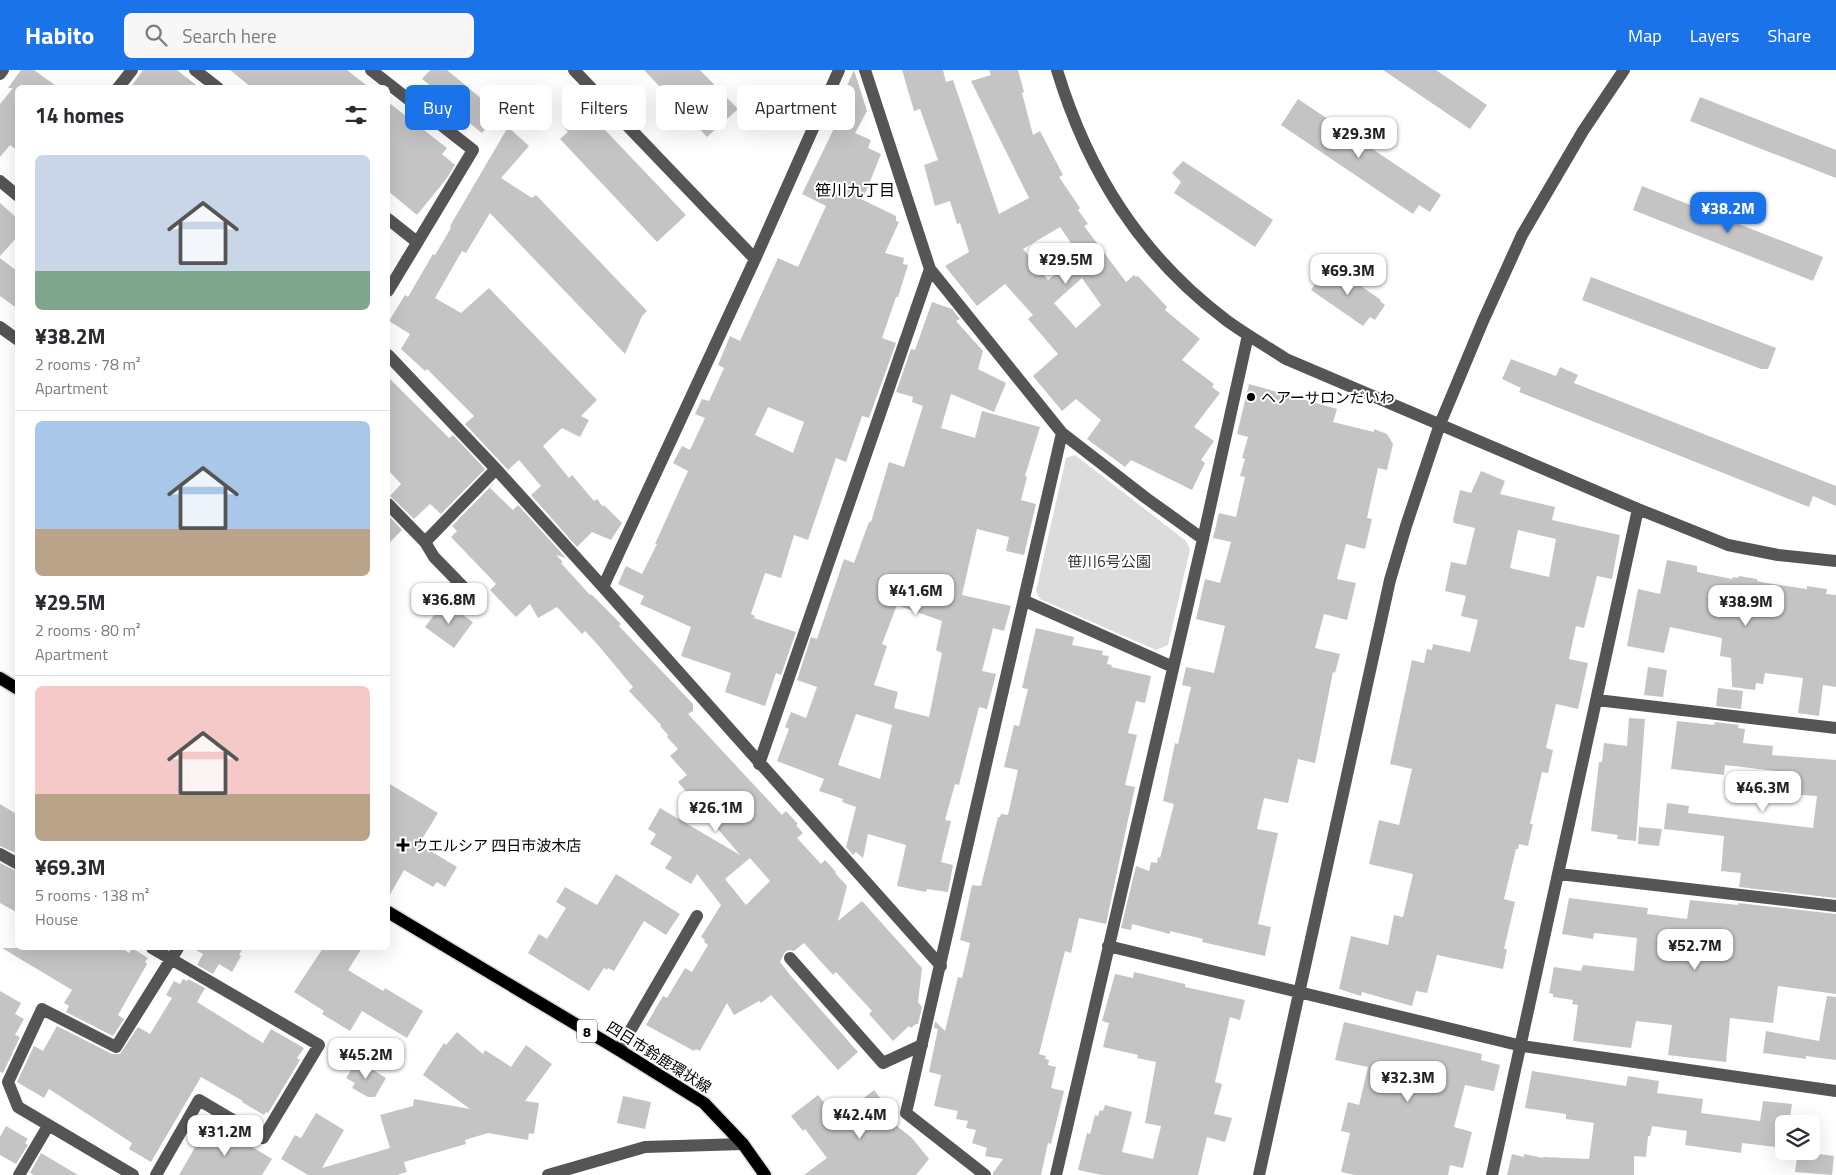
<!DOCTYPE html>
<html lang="en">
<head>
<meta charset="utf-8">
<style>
	:root { --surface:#fff; --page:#f7f7f7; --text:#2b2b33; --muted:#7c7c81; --line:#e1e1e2; --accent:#1a73e8 }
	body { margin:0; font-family:"Titillium Web","Noto Sans JP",sans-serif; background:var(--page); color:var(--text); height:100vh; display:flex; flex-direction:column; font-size:19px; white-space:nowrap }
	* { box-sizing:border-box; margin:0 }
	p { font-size:16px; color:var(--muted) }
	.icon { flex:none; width:28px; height:28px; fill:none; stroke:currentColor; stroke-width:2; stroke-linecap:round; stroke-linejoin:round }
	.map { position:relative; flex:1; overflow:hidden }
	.panel { position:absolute; left:15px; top:15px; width:375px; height:865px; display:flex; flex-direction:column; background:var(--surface); border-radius:8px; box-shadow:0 5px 20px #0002 }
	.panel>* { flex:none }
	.top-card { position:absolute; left:405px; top:15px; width:475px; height:45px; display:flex; gap:10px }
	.fabs { position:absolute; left:1775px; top:1045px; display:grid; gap:10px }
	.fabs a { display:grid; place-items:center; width:45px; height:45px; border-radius:8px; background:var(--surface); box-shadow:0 5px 20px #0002; font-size:25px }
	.price { position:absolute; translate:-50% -42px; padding:0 11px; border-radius:10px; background:#fff; color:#222; font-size:16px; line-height:32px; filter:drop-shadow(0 1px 2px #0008) }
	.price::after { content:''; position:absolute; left:50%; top:30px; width:15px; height:11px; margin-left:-8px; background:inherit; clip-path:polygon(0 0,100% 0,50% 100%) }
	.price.selected { background:var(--accent); color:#fff }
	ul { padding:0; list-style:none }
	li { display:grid; align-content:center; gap:10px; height:265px; padding:0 20px }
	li+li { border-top:1px solid var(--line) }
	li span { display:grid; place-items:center; height:155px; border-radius:8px; color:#555 }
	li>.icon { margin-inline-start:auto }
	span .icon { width:90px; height:90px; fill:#fffc; stroke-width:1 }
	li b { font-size:21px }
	h2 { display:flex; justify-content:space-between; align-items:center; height:60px; padding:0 20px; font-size:21px }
	.chip { padding:0 18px; border-radius:8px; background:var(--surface); box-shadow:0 5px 20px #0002; font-size:18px; line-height:45px }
	.chip.selected { background:var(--accent); color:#fff }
	header { display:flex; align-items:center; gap:30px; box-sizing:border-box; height:70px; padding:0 25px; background:var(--accent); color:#fff }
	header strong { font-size:24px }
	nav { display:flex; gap:28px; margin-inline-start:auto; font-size:18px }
	.search { width:350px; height:45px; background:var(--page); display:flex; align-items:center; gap:12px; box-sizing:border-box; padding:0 18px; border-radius:8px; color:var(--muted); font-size:19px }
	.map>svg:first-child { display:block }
	.green { fill:#dcdcdc }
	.building { fill:#c4c4c4; fill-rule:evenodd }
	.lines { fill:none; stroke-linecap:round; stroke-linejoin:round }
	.major-casing { stroke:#dbdbdb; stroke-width:15 }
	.minor { stroke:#555; stroke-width:12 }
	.major { stroke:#000; stroke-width:12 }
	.poi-dot { fill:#000; stroke:#fff; stroke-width:2 }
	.labels { text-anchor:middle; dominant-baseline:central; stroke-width:4; stroke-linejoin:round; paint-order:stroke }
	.shield { fill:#fff; stroke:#4c4c4c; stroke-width:1 }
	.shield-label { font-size:14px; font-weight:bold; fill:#000 }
	.poi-label { font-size:15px; fill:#000; stroke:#fff; text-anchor:start }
	.park-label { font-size:15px; fill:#333; stroke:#fff }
	.street-label { font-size:15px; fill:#000; stroke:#fff }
	.neighbourhood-label { font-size:16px; fill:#000; stroke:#fff }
</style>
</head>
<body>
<header>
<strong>Habito</strong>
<div class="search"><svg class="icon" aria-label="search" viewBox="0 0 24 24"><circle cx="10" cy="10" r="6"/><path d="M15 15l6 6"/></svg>Search here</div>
<nav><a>Map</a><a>Layers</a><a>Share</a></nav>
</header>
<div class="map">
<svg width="1836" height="1105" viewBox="0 0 1836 1105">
	<rect width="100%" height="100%" fill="#fff"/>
	<!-- green -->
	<path class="green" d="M1075 385 1186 471 1190 479 1168 575 1156 580 1040 529 1036 521 1066 388Z"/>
	<!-- building -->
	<path class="building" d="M21 0H34L59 18H18V81L10 75 0 87V34L13 18H8Z
		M143 0H177L200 18H130Z
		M230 0H347L370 18H252Z
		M430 0H447L495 40 493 43 496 46 482 63 457 43 458 42 428 19 431 16 422 9Z
		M644 0H700L738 39 707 67Z
		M854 0 867 41 855 63 871 70 868 78 881 84 863 129H861L896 146V151L899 152 885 183 904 188 903 194 908 195 898 227H896L882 268 896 273 869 348 862 346 846 392 836 388 808 470 794 465 781 508 765 503 751 544 755 546 754 548 796 562 781 605 776 603 765 636 725 622 731 603 681 586 691 557 640 534 644 526 618 514 626 496 642 504 657 474H655L688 401 673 393 682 376 690 380 705 348 695 344 702 329 709 331 724 298 718 295 730 266 740 271 778 188 798 197 826 136 802 124 847 32 840 31ZM768 337 804 352 793 383 755 365Z
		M902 0H943L946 12 953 10 999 144 1029 128 971 11 991 5 989 0H1018L1024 22 1022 23 1033 65 1040 61 1063 105 1059 107 1080 138 1078 140 1088 154 1084 156 1126 212 1134 205 1136 207 1138 206 1167 237 1165 240 1200 269 1182 290 1214 314 1212 317 1220 323 1194 357 1214 371 1201 390 1205 393 1192 420 1131 390 1125 397 1087 369 1101 350 1076 329 1062 341 1033 306 1058 284 1028 249 1033 245 1005 214 977 236 945 196 969 182 960 153 957 154 950 131 935 136 924 95 938 90 920 39 914 41ZM1060 157 1079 185 1048 210 1023 179ZM1082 208 1101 235 1076 258 1054 233Z
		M1383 0H1436L1487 35 1470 59Z
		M1700 27 1836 80V108L1690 51Z
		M1298 29 1441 125 1430 142 1419 135 1413 144 1281 55Z
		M388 32 447 78 442 84 455 95 447 108 417 145 388 121Z
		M586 40 686 145 657 172 560 69 568 62 562 55 574 44 577 48Z
		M508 57 529 76 501 108 532 128 536 125 647 241 642 246 625 284 490 143 466 183 462 181 435 228 461 243 489 218 597 330 581 346 589 350 580 367 562 358 543 376 569 408 572 405 594 431 597 429 603 437 604 435 622 453 611 470 592 462 577 477 531 425 541 416 519 390 508 400 465 354 474 346 427 299 425 301 401 279 410 264 389 251 405 225 408 227 433 184 435 185 451 158 450 156Z
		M1183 91 1273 150 1255 177 1174 123 1181 112 1172 103Z
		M1642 116 1823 187 1813 211 1633 140Z
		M0 133 18 149V166L0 186Z
		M0 188 18 202V239L0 226Z
		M1329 194 1381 230 1380 231 1385 235 1375 250 1370 247 1363 256 1311 220Z
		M1591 207 1776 278 1768 299H1761L1582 230Z
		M932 232 952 239 960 249 956 251 983 281 978 299 1006 313 994 342 951 324 941 358 975 368 982 341 1040 357 1025 406 1027 407 1021 430 1036 434 1024 485 1006 481 1009 467 977 459 962 525 1011 536 1004 561 993 558 982 601 996 604 987 639 979 637 959 715 955 714 945 750 951 751 941 792 953 795 948 822 927 819 926 822 897 816 906 775 868 764 863 788 856 782 853 785 846 777 856 737 842 732 843 729 819 721 824 709 777 691 789 659 785 657 791 642 806 648 817 617 797 610 811 567 817 569 844 489 854 493 869 452H871L889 392 904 397 923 336 912 332 913 327 896 322 911 279 915 280ZM897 535 942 551 936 580 942 583 929 647 894 638 898 622 874 615 887 576 882 574ZM856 644 892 655 880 709 838 695Z
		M1511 289 1556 306 1560 297 1578 305 1574 313 1836 416V436L1813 426 1809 437 1519 322 1521 318 1502 309Z
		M388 307 449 368 453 365 485 399 441 444 430 434 414 449 390 426 401 414 388 400Z
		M1249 314 1337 339 1333 352 1374 362V359L1387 364 1393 374 1387 400 1378 398 1367 448 1372 449 1365 479 1346 474 1337 509 1356 513 1347 550 1324 544 1315 578 1340 584 1335 603 1333 602 1315 693 1298 689 1288 733 1264 728 1257 759 1278 763 1258 854 1271 857 1265 886 1202 872 1203 869 1170 861V864L1132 854 1131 860 1121 858 1136 796 1149 801 1151 792 1157 793 1158 787 1160 788 1174 734 1163 731 1175 673 1178 674 1191 617 1182 615 1186 597 1214 603 1225 556 1196 549 1205 509 1220 513 1231 472 1213 468 1219 443 1236 447 1245 407 1240 406 1245 389 1242 388 1248 367 1237 364Z
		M1481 401 1505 411 1500 424 1555 437 1552 450 1620 465 1612 509 1597 506 1584 558 1576 556 1569 589 1588 593 1578 639 1556 634 1546 678 1553 680 1548 703 1542 702 1530 754H1533L1528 776 1519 774 1518 779H1516L1504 829 1515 832 1504 879H1507L1503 899 1437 885 1427 923 1416 921 1412 936 1362 922 1361 926 1339 919 1351 866 1388 875 1394 845 1403 847 1413 804 1369 794 1379 750 1399 755 1412 699 1390 694 1412 590 1424 593 1427 579 1432 580 1433 574 1470 582 1478 550 1461 546 1466 526 1445 521 1451 492 1466 495 1475 458 1454 453 1453 450 1460 420 1471 423ZM1518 460 1556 469 1549 507 1510 498Z
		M496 411 490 418 513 440 518 435 566 488 556 485 563 492 561 493 590 525 591 524 621 554 619 556 693 634V641L688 644 782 745 786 741 798 754 796 755 803 763 797 768 821 794 825 790 836 802 835 803 847 816 838 851 862 831 922 898 918 932 922 937 918 954H916L911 958 909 956 893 971 869 944 872 941 836 902 833 905 804 873 794 881 789 880 785 882 780 892 791 906 858 982 838 1000 771 925 761 933 759 931 734 945 727 933 700 981 696 979 694 981 646 955 663 926 667 928 685 898 692 902 708 875 704 872 705 870 701 867 721 835 697 804 691 814 665 798 672 787 650 774 656 764 648 759 660 738 740 785 678 712 687 705 670 686 678 679 667 667 668 665 660 656 661 655 629 621 633 617 598 575 585 561 582 564 557 537 538 548 530 534 516 547 490 520 496 514 451 467 457 461 452 456ZM750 788 770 811 746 835 725 809Z
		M388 445 402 460 388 474Z
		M1667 490 1697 496V502L1732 509 1733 507 1738 508 1739 506 1757 509V511L1766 513 1807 519V516L1827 519 1826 524 1836 525V617L1823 615 1819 646 1798 643 1803 608 1765 603 1763 614 1756 613 1755 620 1732 617 1731 588 1720 586 1722 568 1670 557 1664 583 1627 576 1638 519 1660 524Z
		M444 532 473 552 454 578 425 557Z
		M1036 558 1074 567 1072 575 1103 581 1102 585 1109 586 1107 594 1112 595 1111 597 1151 606 1145 633 1136 631 1128 663 1137 665 1125 715 1135 717 1106 854 1079 848 1071 883 1065 881 1039 984 1046 986 1045 989 1049 990 1048 995 1056 997 1051 1018 1064 1021 1051 1074 1048 1073 1041 1105H993V1103L1003 1089 985 1086 987 1078 972 1073 976 1060 966 1058 968 1051 956 1049 958 1041 934 1036 941 1005 929 1002 938 959 934 958 935 951 945 961 958 907 962 908 970 873 960 870 972 815 981 816 998 747H1000L1001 744 1008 745 1018 700 1004 697 1014 655 1019 656 1028 619 1022 618Z
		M1648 597 1667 600 1663 627 1644 625Z
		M1718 618 1743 621 1741 639 1716 636Z
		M1629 648 1645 649 1636 771 1617 769 1618 765 1591 761 1599 692H1602L1604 673 1627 676Z
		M1677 651 1714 655 1715 652 1739 655 1738 658 1745 659 1743 673 1773 676 1772 685 1836 690V828L1739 817 1741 803 1721 801 1724 766 1664 759 1667 733 1689 736 1688 743 1813 758 1817 726 1774 723 1776 701 1725 695 1724 705 1671 699Z
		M388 713 438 743 419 774 457 797 445 817 437 812 433 817 404 800 388 828Z
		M0 734 18 745V784L0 776Z
		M1639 757 1662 759 1659 776 1638 774Z
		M0 793 18 802V843L0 833Z
		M616 804 680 844 666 865 644 851 614 901 608 898 607 900 604 898 589 921 528 883 539 864 547 869 566 838 556 832 565 817 597 835Z
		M1569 828 1648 838 1647 844 1687 849 1690 830 1738 835V833L1836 844V924L1778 916 1773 953 1730 948 1726 992 1668 985 1672 955 1636 951 1631 978 1573 971 1578 935 1572 934 1573 930 1553 927V924L1549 923 1554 897 1581 901 1583 895 1634 901 1637 868 1594 863 1593 869 1562 864Z
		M2 878H122L129 883 132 878 148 888 145 892 147 894 118 945 124 949 113 966 66 942 69 936 64 933 72 920Z
		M192 878H243L239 885 241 886 232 902 219 894 213 904 197 895 203 884Z
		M323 878H362L348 900 383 921 385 918 423 941 407 968 362 941 350 961 322 944 324 941 294 922Z
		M1134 902 1185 914V917L1245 930 1240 950 1230 947 1215 1012 1222 1014 1214 1044 1232 1048 1225 1072 1207 1067 1198 1105H1102L1078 1100 1087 1063 1090 1064 1095 1045 1098 1046 1100 1040 1103 1041 1105 1035 1132 1042 1122 1082 1153 1089 1161 1056 1145 1053 1156 992 1137 988 1138 985 1103 977 1109 953 1102 951 1115 904 1133 908Z
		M183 909 187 911 188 909 205 918 197 932 263 973 271 959 304 978 297 988 300 990 268 1043 266 1042 264 1045 242 1032 243 1031 201 1007 151 1092 129 1079 132 1073 49 1019 44 1028 17 1012 34 976 43 981 57 956 112 984H120L138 957 150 964 172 928 166 925 174 911 180 914Z
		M0 921 21 933 15 944 24 949 15 965 20 967 3 1003 0 1002Z
		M1827 926 1836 927V990L1806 986V989L1763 983 1766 961 1819 971Z
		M1344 952 1482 984 1481 990 1500 995 1494 1021 1465 1015 1454 1057 1472 1062 1463 1098 1450 1095 1448 1105H1355L1341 1102 1350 1063 1341 1061 1348 1032 1359 1035 1368 997 1335 990Z
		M457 962 483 984 485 980 511 997 526 975 552 994 525 1031 539 1033 534 1064 529 1063 528 1070 488 1063 465 1070 466 1074 404 1092 407 1102 397 1105H308L281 1089 295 1065 301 1068 316 1043 344 1060 322 1098 390 1078 380 1045 413 1036 414 1029 470 1039 423 1005 444 973 446 975Z
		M357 990 386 1008 375 1027H368L352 1018 355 1013 346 1008Z
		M1532 1001 1626 1016 1628 1006 1659 1011 1657 1023 1703 1029 1701 1043 1760 1051 1763 1031 1792 1034 1789 1054H1784V1078L1742 1073 1741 1083 1685 1075 1687 1061 1652 1056 1650 1066H1648L1646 1087 1634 1086V1105H1507L1512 1084 1524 1087V1084L1543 1088V1087L1589 1089 1594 1053 1566 1049V1044L1525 1038Z
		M874 1020 897 1049 893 1053 912 1068 929 1089 916 1105H804L827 1088 805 1059 803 1061 791 1046 818 1025 837 1049Z
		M623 1026 651 1032 645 1059 617 1053Z
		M6 1056 28 1069 25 1073 28 1075 16 1094 0 1085V1067Z
		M214 1058 224 1064 226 1061 272 1089 262 1105H179L205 1060 210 1063Z
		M1798 1081 1834 1086 1832 1105 1795 1102Z
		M41 1083 78 1105H34L30 1103Z"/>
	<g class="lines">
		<defs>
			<path id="major" d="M0 608 18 619
				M388 842 619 980 704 1033 743 1074 765 1105"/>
		</defs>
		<!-- major casing -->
		<use href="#major" class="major-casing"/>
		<!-- minor -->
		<path class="minor" d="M195 0 218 18
			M371 0 473 80 388 221
			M574 0 755 189
			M865 0 930 199 1062 363 1146 428 1203 469
			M1057 0C1088 102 1140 185 1226 250 1245 264 1266 276 1286 289L1638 439 1728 475 1778 485 1836 491
			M0 4 3 0
			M118 18 132 0
			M0 111 18 126
			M388 149 417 172
			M0 257 18 270
			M388 285 496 399 603 517 941 896
			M388 434 425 472 496 399
			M425 472 434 487 475 529
			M603 517 755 189 839 0
			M1025 531 1173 597
			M1597 630 1836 658
			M759 694 930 199
			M0 784 18 794
			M1559 804 1836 836
			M1108 876 1522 976 1836 1021
			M152 878 319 975 263 1068 199 1030 156 1105
			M790 888 883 993 922 975
			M619 980 697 846
			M19 1105 48 1056
			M133 1105 18 1037 8 1012 42 939 116 977 178 878
			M548 1105 645 1077 743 1074
			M985 1105 906 1043 1062 363
			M1056 1105 1203 469 1248 265
			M1259 1105 1390 510 1406 456 1440 354 1483 251 1522 165 1583 61 1624 0
			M1492 1105 1638 439"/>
		<!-- major -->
		<use href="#major" class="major"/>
	</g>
	<!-- markers -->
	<g class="poi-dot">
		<circle cx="1251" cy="327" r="5"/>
		<path d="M400.5 767.5h5v5h5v5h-5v5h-5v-5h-5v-5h5z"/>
	</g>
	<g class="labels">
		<!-- shield labels -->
		<rect class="shield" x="577" y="949.5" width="20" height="23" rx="4"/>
		<g class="shield-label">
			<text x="587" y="961">8</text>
		</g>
		<!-- poi labels -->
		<g class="poi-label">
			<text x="1261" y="327">ヘアーサロンだいわ</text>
			<text x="413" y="775">ウエルシア 四日市波木店</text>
		</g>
		<!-- park labels -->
		<g class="park-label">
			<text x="1109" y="491">笹川6号公園</text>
		</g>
		<!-- street labels -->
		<g class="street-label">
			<text transform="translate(659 987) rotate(32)">四日市鈴鹿環状線</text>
		</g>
		<!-- neighbourhood labels -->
		<g class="neighbourhood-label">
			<text x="855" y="120">笹川九丁目</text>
		</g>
	</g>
</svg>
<div class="fabs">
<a><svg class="icon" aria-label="layers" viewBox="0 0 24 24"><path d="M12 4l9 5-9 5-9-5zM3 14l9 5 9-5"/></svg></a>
</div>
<b class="price" style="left:1359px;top:89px">¥29.3M</b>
<b class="price selected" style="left:1728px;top:164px">¥38.2M</b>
<b class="price" style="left:1066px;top:215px">¥29.5M</b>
<b class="price" style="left:1348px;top:226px">¥69.3M</b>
<b class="price" style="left:916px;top:546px">¥41.6M</b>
<b class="price" style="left:449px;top:555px">¥36.8M</b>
<b class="price" style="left:1746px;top:557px">¥38.9M</b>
<b class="price" style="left:1763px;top:743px">¥46.3M</b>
<b class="price" style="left:716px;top:763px">¥26.1M</b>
<b class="price" style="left:1695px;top:901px">¥52.7M</b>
<b class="price" style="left:366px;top:1010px">¥45.2M</b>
<b class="price" style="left:1408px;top:1033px">¥32.3M</b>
<b class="price" style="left:860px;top:1070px">¥42.4M</b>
<b class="price" style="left:225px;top:1087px">¥31.2M</b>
<div class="top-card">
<a class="chip selected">Buy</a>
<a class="chip">Rent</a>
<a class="chip">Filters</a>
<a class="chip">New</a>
<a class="chip">Apartment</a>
</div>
<section class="panel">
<h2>14 homes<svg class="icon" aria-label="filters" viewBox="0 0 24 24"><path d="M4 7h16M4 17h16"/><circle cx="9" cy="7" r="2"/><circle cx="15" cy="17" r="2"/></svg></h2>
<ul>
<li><span style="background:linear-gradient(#c9d6e8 75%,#7fa58c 0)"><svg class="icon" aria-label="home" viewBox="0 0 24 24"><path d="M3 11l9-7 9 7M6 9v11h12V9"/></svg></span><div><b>¥38.2M</b><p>2 rooms · 78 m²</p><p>Apartment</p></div></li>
<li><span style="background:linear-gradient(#a9c7e8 70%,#b9a48a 0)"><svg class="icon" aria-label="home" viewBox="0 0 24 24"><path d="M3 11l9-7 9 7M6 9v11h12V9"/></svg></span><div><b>¥29.5M</b><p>2 rooms · 80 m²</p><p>Apartment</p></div></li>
<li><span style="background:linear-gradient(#f6c9c9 70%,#b9a48a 0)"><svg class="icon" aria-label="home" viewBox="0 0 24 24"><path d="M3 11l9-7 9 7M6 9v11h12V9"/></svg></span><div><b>¥69.3M</b><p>5 rooms · 138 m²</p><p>House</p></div></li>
</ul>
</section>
</div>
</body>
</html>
